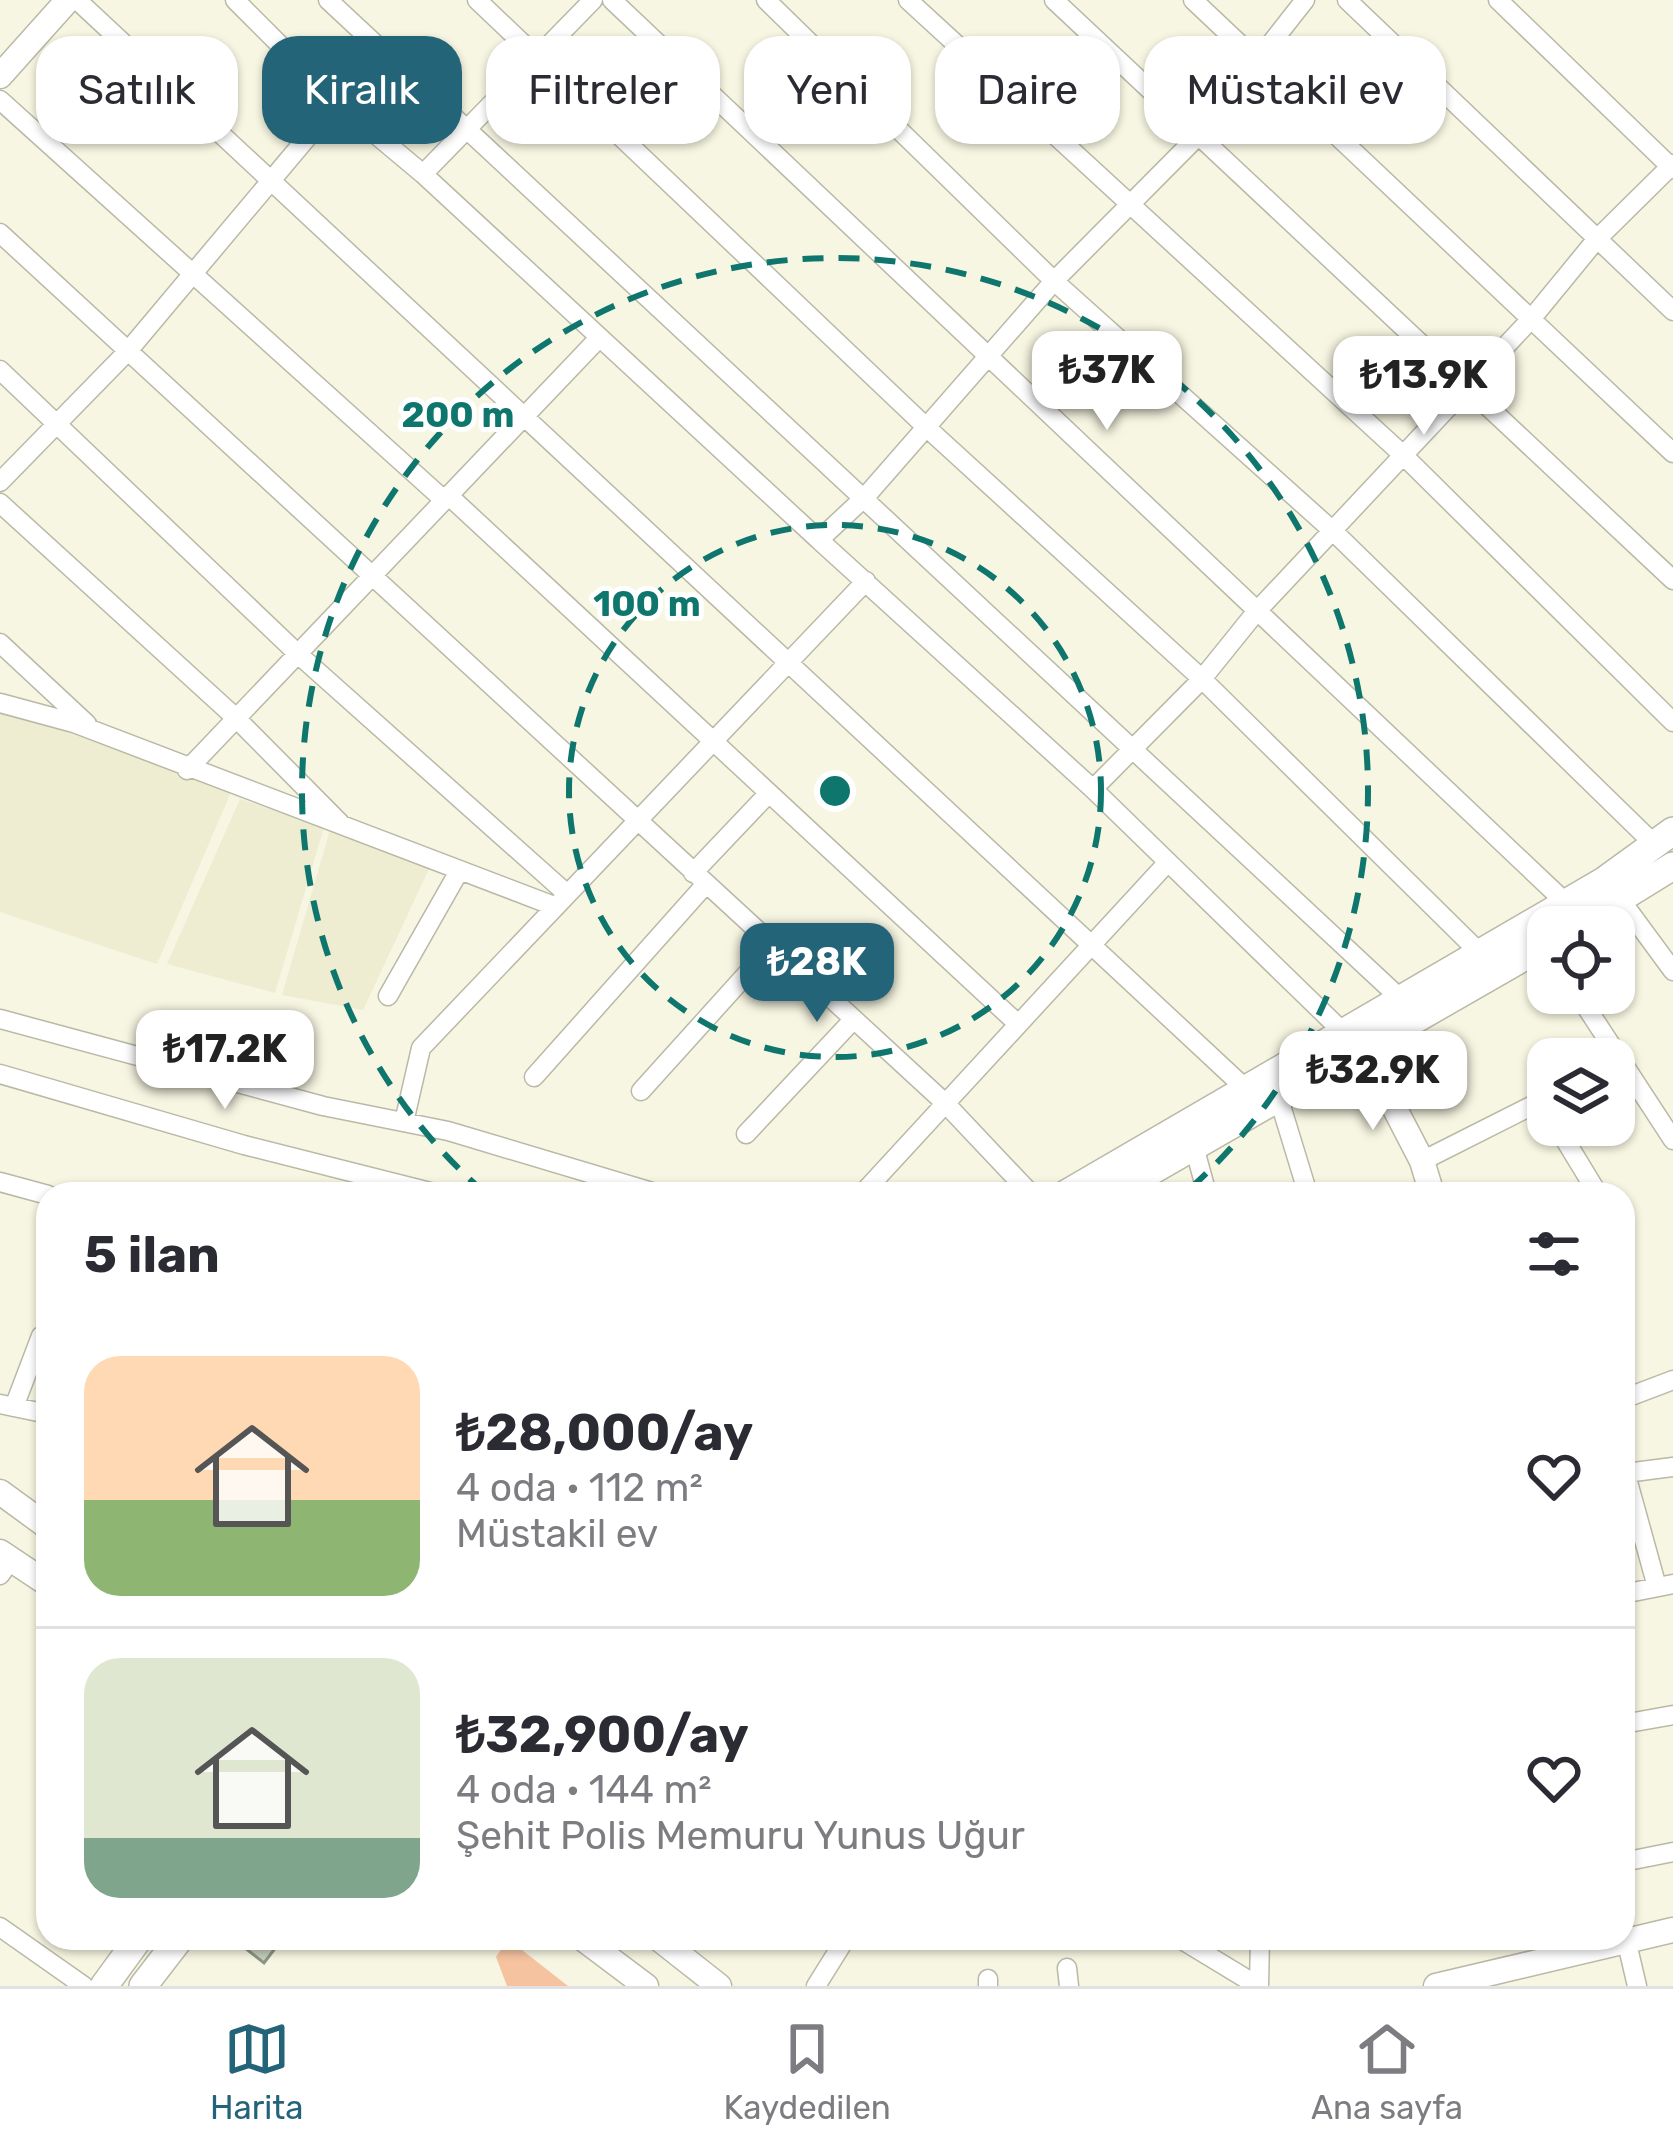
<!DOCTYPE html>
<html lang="tr">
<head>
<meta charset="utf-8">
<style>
	:root { --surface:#fff; --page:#f2f2f3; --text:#2b2b33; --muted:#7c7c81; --line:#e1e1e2; --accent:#246479 }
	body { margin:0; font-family:Rubik,sans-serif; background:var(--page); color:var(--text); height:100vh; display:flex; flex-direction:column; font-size:45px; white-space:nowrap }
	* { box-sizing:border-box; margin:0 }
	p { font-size:39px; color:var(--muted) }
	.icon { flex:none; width:66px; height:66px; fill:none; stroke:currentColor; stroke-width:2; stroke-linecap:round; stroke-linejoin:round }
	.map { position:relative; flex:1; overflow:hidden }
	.sheet { position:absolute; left:36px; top:1182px; width:1599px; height:768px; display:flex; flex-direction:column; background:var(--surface); border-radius:36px; box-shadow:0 3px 9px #0004 }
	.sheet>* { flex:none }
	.hud { position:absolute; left:36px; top:36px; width:1602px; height:108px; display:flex; gap:24px }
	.buttons { position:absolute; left:1527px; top:906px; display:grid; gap:24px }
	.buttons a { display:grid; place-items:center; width:108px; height:108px; border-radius:24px; background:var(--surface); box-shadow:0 3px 9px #0004; font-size:60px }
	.price { position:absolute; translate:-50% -102px; padding:0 27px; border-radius:24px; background:#fff; color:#222; font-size:39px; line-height:78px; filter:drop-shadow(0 3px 6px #0008) }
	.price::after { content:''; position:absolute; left:50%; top:72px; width:36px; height:27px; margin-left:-18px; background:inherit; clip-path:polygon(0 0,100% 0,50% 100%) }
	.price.selected { background:var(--accent); color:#fff }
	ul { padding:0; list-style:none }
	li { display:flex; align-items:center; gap:36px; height:300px; padding:0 48px }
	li+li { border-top:3px solid var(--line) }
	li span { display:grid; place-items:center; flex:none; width:336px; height:240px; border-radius:36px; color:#555 }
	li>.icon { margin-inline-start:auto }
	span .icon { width:144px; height:144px; fill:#fffc; stroke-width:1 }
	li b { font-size:51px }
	h2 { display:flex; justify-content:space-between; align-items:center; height:144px; padding:0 48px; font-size:51px }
	.pill { padding:0 42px; border-radius:36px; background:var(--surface); box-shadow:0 3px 9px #0004; font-size:42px; line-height:108px }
	.pill.selected { background:var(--accent); color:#fff }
	.tabs { display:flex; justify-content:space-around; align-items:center; height:168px; border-top:3px solid var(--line); background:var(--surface); font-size:33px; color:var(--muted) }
	.tabs a { display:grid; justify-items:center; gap:6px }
	.tabs .selected { color:var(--accent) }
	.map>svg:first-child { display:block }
	.built { fill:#eeecd1 }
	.green { fill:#f6c3a0 }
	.building { fill:#c7cfbd; stroke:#8d9584; stroke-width:3 }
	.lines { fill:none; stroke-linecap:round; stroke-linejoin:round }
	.minor-casing { stroke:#bab8a6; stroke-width:21 }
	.major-casing { stroke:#bab8a6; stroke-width:27 }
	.highway-casing { stroke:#bab8a6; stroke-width:30 }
	.minor { stroke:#fff; stroke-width:18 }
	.major { stroke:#fff; stroke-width:24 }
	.highway { stroke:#fff; stroke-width:27 }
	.ring { fill:none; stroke:#0f766e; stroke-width:6; stroke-dasharray:21 15 }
	.centre { fill:#0f766e; stroke:#fff; stroke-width:6 }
	.ring-label { font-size:36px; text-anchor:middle; font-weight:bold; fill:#0f766e; stroke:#fff; stroke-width:10; stroke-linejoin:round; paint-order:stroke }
</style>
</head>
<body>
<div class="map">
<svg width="1673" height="1986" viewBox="0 0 1673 1986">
	<rect width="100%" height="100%" fill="#f7f6e2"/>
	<!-- built -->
	<path class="built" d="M0 706 232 790 157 964 0 912Z
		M240 799 324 827 275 993 167 964Z
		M330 830 429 869 363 1010 282 995Z"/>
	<!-- green -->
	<path class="green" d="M508 1939 568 1986H507L496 1957Z"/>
	<!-- building -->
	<path class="building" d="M253 1938H283L264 1963 245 1948Z"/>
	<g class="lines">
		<defs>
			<path id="minor" d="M77 0 1247 1090
				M235 0 337 102 423 174 593 0
				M328 0 1403 1001
				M477 0 925 426 1202 679 1481 954
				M612 0 1566 903
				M766 0 1054 281 1334 532 1655 845
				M908 0 1403 455 1673 722
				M1054 0 1673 580
				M1193 0 1673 453
				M1347 0 1673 311
				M1498 0 1673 169
				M0 100 444 500
				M423 174 819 540 866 496 1054 281 1198 136 1305 0
				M0 233 945 1103 1031 1194
				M0 370 299 655 566 893
				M0 482 128 351 337 102
				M448 495 1018 1024
				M0 503 236 718 340 823
				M819 540 1093 789 1202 679 1256 612 1532 318 1596 240 1673 164
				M0 643 87 724
				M0 703 74 723 554 906
				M187 770 599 338
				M1093 789 1345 1034
				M693 873 768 794
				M1620 899 1673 971
				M1577 993 1673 1140
				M388 996 458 873
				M0 1019 323 1106 448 1131 659 1194
				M0 1074 244 1145 438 1194
				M534 1077 705 885
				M641 1091 771 947
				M1279 1099 1308 1194
				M404 1122 421 1048 866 581
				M1556 1125 1598 1194
				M746 1134 853 1020
				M1194 1146 1207 1194
				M1422 1161 1541 1101 1548 1112
				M0 1182 48 1195
				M862 1194 1168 862
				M1623 1399 1673 1380
				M0 1404 48 1414
				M14 1407 41 1336 48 1338
				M1623 1464 1657 1587
				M1626 1473 1673 1467
				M0 1575 11 1560
				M1623 1594 1673 1584
				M1623 1724 1673 1715
				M1623 1862 1673 1852
				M0 1927 84 1986
				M1179 1938 1258 1986
				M1626 1939 1637 1986
				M1067 1968 1069 1986
				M988 1979V1986
				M816 1986 846 1938
				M1259 1986 1260 1938"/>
			<path id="major" d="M0 76 68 0
				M1365 1051 1422 1161 1432 1194
				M0 1492 48 1527
				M0 1552 48 1584
				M582 1938 646 1986
				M658 1938 719 1986
				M1436 1986 1673 1930"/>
			<path id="highway" d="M1574 927 1673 866
				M1066 1194 1604 881 1673 831
				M1111 1194 1548 943
				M104 1986 139 1938
				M143 1986 180 1938"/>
		</defs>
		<!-- minor casing -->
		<use href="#minor" class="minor-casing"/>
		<!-- major casing -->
		<use href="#major" class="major-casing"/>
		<!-- highway casing -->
		<use href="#highway" class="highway-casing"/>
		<!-- minor -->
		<use href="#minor" class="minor"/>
		<!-- major -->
		<use href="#major" class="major"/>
		<!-- highway -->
		<use href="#highway" class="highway"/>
	</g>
	<!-- distance rings -->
	<g class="ring">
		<circle cx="835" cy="791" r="266"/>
		<path d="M485 1193A533 533 0 1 1 1185 1193"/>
	</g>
	<circle cx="835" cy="791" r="18" class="centre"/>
	<g class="ring-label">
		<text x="458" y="427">200 m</text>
		<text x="647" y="616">100 m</text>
	</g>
</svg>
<div class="buttons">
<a><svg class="icon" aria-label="locate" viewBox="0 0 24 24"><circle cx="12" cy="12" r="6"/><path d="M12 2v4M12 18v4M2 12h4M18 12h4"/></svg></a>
<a><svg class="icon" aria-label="layers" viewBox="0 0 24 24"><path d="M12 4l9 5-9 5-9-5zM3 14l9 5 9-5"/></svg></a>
</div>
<b class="price" style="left:1107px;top:433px">₺37K</b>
<b class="price" style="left:1424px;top:438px">₺13.9K</b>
<b class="price selected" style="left:817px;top:1025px">₺28K</b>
<b class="price" style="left:225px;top:1112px">₺17.2K</b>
<b class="price" style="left:1373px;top:1133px">₺32.9K</b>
<div class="hud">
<a class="pill">Satılık</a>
<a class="pill selected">Kiralık</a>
<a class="pill">Filtreler</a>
<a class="pill">Yeni</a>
<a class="pill">Daire</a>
<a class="pill">Müstakil ev</a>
</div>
<section class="sheet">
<h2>5 ilan<svg class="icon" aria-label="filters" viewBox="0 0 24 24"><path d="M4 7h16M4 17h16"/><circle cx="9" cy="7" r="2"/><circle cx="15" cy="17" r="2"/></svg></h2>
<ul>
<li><span style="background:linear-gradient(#ffd9b3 60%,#8fb573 0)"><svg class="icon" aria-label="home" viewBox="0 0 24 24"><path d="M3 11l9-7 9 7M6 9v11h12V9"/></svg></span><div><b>₺28,000/ay</b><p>4 oda · 112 m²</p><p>Müstakil ev</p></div><svg class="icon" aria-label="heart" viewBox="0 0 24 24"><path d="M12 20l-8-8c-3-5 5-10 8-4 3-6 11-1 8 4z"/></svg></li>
<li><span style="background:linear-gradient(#dfe7d0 75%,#7fa58c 0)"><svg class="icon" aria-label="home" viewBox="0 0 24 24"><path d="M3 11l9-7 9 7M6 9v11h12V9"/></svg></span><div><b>₺32,900/ay</b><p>4 oda · 144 m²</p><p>Şehit Polis Memuru Yunus Uğur</p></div><svg class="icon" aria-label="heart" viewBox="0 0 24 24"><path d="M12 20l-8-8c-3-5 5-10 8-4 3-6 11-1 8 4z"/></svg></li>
</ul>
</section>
</div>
<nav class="tabs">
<a class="selected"><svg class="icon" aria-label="map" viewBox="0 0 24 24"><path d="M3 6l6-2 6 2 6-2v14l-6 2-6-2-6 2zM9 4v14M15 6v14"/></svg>Harita</a>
<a><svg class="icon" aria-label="saved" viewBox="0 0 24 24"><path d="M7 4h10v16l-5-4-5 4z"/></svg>Kaydedilen</a>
<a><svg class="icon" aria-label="home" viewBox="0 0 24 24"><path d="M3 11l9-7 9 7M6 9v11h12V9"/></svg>Ana sayfa</a>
</nav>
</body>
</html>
